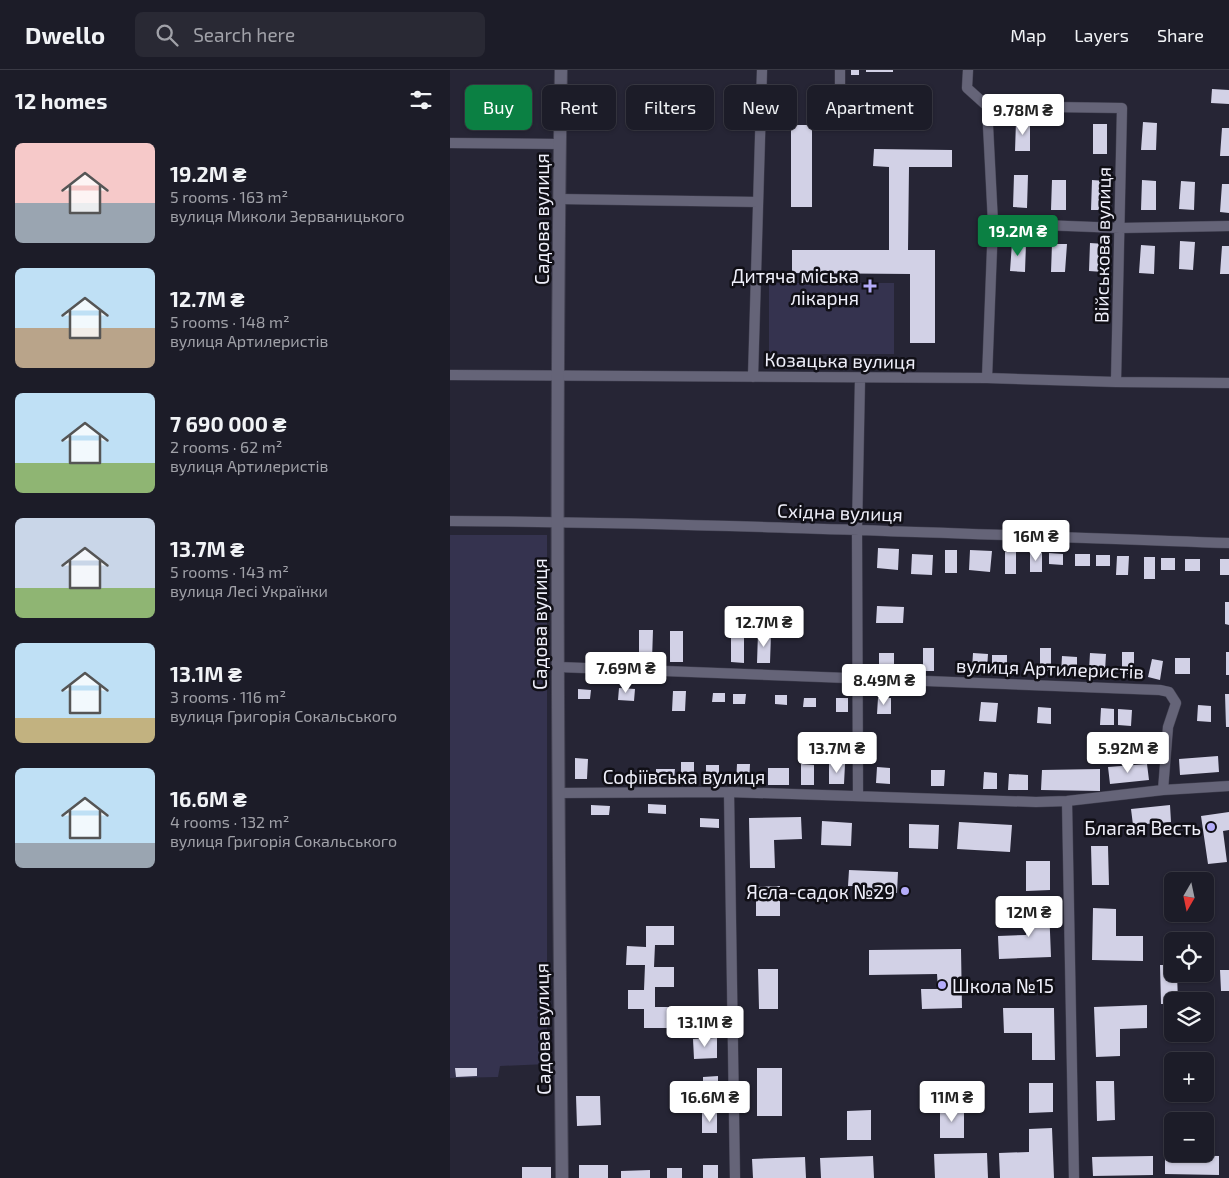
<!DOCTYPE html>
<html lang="en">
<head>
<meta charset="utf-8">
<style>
	:root { --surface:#1c1c28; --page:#292934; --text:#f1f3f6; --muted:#a0a1a8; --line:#3a3a45; --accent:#0b8043 }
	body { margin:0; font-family:"Exo 2",sans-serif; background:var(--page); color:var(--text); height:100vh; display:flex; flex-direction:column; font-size:19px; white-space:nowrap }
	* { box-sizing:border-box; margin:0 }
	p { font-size:16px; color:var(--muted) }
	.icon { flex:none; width:28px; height:28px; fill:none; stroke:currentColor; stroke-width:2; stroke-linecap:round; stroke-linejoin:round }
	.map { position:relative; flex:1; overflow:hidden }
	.details { display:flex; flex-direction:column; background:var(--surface); width:450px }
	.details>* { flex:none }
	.hud { position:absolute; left:15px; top:15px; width:475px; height:45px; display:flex; gap:10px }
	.needle { width:32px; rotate:189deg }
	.buttons { position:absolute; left:714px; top:802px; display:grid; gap:10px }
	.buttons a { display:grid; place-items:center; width:50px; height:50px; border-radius:8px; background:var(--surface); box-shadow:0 1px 4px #0004,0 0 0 1px var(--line); font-size:25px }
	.price { position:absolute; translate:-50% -42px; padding:0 11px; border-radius:5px; background:#fff; color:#222; font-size:16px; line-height:32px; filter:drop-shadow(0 1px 2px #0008) }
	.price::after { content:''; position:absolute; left:50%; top:30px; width:15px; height:11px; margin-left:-8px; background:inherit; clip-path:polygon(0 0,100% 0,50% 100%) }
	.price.current { background:var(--accent); color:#fff }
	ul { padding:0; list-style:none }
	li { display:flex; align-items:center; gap:15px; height:125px; padding:0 15px }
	li span { display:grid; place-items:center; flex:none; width:140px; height:100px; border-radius:8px; color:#555 }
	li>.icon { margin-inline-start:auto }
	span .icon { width:60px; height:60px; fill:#fffc; stroke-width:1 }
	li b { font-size:21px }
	h2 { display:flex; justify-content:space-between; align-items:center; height:60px; padding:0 15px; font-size:21px }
	.chip { padding:0 18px; border-radius:8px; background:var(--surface); box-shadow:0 1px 4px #0004,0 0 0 1px var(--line); font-size:18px; line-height:45px }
	.chip.current { background:var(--accent); color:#fff }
	header { display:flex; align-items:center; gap:30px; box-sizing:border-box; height:70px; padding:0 25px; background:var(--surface); border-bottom:1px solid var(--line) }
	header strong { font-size:24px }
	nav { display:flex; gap:28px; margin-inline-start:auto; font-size:18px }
	.search { width:350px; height:45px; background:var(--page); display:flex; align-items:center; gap:12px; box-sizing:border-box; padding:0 18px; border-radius:8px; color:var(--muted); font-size:19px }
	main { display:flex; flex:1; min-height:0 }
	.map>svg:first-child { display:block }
	.green { fill:#35334f }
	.building { fill:#d2d1e6 }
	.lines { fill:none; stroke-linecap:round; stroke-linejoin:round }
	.minor-casing { stroke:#424151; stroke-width:11 }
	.tertiary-casing { stroke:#424151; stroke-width:14 }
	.minor { stroke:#656478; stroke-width:10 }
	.tertiary { stroke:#656478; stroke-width:12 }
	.poi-dot { fill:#b4acf9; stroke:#100f16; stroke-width:2 }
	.labels { text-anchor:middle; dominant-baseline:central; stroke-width:5; stroke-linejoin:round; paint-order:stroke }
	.street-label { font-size:19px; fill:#efeffa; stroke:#100f16 }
	.poi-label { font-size:19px; fill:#efeffa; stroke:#100f16; text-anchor:end }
</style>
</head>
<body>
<header>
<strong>Dwello</strong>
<div class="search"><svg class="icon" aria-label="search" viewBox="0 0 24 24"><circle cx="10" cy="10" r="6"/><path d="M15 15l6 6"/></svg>Search here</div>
<nav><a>Map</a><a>Layers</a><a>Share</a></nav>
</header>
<main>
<section class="details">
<h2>12 homes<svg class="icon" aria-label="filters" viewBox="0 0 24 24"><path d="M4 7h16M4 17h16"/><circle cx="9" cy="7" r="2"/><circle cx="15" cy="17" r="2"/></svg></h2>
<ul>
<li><span style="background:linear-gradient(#f6c9c9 60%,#9aa5b1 0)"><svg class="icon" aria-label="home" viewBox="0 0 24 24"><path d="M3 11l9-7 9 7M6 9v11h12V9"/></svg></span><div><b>19.2M ₴</b><p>5 rooms · 163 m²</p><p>вулиця Миколи Зерваницького</p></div></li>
<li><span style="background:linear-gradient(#bfe0f5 60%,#b9a48a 0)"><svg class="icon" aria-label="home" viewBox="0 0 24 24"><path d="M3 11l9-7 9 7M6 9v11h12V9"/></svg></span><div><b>12.7M ₴</b><p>5 rooms · 148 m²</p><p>вулиця Артилеристів</p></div></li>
<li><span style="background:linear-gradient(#bfe0f5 70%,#8fb573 0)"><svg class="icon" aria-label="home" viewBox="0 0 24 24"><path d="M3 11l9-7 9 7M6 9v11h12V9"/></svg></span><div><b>7 690 000 ₴</b><p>2 rooms · 62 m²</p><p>вулиця Артилеристів</p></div></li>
<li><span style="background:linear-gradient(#c9d6e8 70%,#8fb573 0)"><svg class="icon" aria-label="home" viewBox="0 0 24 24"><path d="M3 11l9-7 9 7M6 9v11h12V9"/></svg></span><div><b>13.7M ₴</b><p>5 rooms · 143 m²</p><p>вулиця Лесі Українки</p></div></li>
<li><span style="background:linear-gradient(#bfe0f5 75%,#c2b280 0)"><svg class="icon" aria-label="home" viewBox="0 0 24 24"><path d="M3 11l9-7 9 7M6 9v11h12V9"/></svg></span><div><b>13.1M ₴</b><p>3 rooms · 116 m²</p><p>вулиця Григорія Сокальського</p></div></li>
<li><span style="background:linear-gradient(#bfe0f5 75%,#9aa5b1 0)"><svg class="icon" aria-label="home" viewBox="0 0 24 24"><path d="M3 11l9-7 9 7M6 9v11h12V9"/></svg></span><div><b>16.6M ₴</b><p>4 rooms · 132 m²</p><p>вулиця Григорія Сокальського</p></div></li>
</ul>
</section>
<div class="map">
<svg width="779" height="1108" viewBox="0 0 779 1108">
	<rect width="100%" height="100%" fill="#262535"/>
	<!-- green -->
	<path class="green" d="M319 213H444V284H319Z
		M0 465H97V994L50 996 48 1007 0 1008Z"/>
	<!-- building -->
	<path class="building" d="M401 0H409V5H401Z
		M416 0H443V2H416Z
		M762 19 779 20V34L761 33Z
		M566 51H580V81H565Z
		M693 52 707 53 706 80H691Z
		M643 54H657V84H643Z
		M341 55H362V137H341Z
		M772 58H779V86H770Z
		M424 79 502 80V97H459L458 180H485V273H460V204L342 203V180H439V97L423 96Z
		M564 105H578L577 138 563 137Z
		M602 110H616V140H601Z
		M642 110 656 111V140H641Z
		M692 110 706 111V140H691Z
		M731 111 745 112 744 140 729 139Z
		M772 114H779V143L770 142Z
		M730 171 745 172 743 200 729 199Z
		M562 173H576L575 202 560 201Z
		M640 173 655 174 653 202 639 201Z
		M602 174H617L615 202H601Z
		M691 175 705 176 704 204 689 203Z
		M772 176H779V204H770Z
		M428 478 449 479 448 500 427 498Z
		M495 480H507V503H495Z
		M520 480 542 481 540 502 519 500Z
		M555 482H566V504H555Z
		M580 483H592V502H580Z
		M599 483 613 484V495L599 494Z
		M462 484 483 485 482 505 461 504Z
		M625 484H640V496H625Z
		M646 485H660V496H646Z
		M667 486H679L678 505H666Z
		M694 487H705V509H694Z
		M711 488H725V500H711Z
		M735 489H750V501H735Z
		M770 489H779V505H770Z
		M775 532H779V555L775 554Z
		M427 536 454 537 453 553H426Z
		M189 560H203L202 590H189Z
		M220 561H233V592H220Z
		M281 562H294V593L281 592Z
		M308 563H321L320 593H307Z
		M473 578H484V601H473Z
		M590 578H601V601H590Z
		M672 582H684V604H672Z
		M776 582H779V605H776Z
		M429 583H444V599H429Z
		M523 583 538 584 537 599H522Z
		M640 583 656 584 655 601 639 600Z
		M542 585H557V601H542Z
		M612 586 627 587V604L611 603Z
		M725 588H740V604H725Z
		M702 589 713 591 710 610 698 607Z
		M169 618 185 619 184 631 168 630Z
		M128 619 141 620 140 629H128Z
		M223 621H236L235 641H222Z
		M263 623H275V632H262Z
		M283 624H296L295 634H283Z
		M775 624H779V657H776Z
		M325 625H337V635L325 634Z
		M354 628H366V637H353Z
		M386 628H398V642H386Z
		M428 628H441V644H427Z
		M531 632 548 633 546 652 529 651Z
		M748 635 761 636V652L747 651Z
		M588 637 601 638V654L587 653Z
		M651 638 664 639V655H650Z
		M668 639 682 640 681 656 668 655Z
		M384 674H397L396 684 384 683Z
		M768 686 769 702 730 705 729 689Z
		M125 688 138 689 137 709H125Z
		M231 692H244V713L231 712Z
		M379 693 395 694 394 714H379Z
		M287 694H300L299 715H286Z
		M351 694 364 695V715H351Z
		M697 694 699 710 660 714 658 697Z
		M256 695H269V716H256Z
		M427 697 440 698V714L426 713Z
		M318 698H339V715H318Z
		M206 699H225L224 709 206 708Z
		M650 699V721L591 720 592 700Z
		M481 700H495L494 716H481Z
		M534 702 547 703V719H533Z
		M559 704 578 705V720H558Z
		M198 734 216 735V744L198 743Z
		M141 735 160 736 159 745H141Z
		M720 735 721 752 683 755 681 739Z
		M779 742V760L773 761 777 792 758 794 751 746Z
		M351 747 352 769 324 770 325 798H300L299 748Z
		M250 748 269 749V758L250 757Z
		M372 751 402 753 401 776 371 775Z
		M509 752 562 755 560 782 507 779Z
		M459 754 489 755 488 779 459 778Z
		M641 776H658L659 815H642Z
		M576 791H600V820L576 821Z
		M399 800 448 802 447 823 404 821V816H398Z
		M330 816V846H306V817Z
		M599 837 601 887 549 889 548 866 576 865 575 838Z
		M643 838 666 839V866H693V891L642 890Z
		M196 856H224V875H205L204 897H224V917H205V937H223V958H194V939H178V920H194L195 895H176L177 876 196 877Z
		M511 879 512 938 472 939 471 919H488L487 904 419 905V880Z
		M710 895H722V904H727L728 931H722V934H711Z
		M308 899H328V939H309Z
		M770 900H779V921H771Z
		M697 935V958L670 959V986L646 987 644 937Z
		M553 938H604L605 990H582V963H554Z
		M267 968V988L244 989 243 969Z
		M5 998H27V1006L6 1007Z
		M307 998H332V1046H307Z
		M268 1006V1027H253V1007Z
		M646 1011H664L665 1050 647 1051Z
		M579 1013H603V1042L579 1043Z
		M126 1026H150L151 1055 127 1056Z
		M514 1038V1068H490V1039Z
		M421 1040V1070H397V1041Z
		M252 1043H267V1063H252Z
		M602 1058 604 1108H550L549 1083 579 1082V1059Z
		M537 1083 538 1108H485L484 1084Z
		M715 1085 769 1086V1105L715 1104Z
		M423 1086 424 1108H371L370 1088Z
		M703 1086V1105L643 1106 642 1087Z
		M355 1087 356 1108H303L302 1089Z
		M129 1095H158V1108H129Z
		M253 1095H268V1108H253Z
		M72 1097H101V1108H72Z
		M217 1098H232V1108H217Z
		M200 1100V1108H171V1101Z"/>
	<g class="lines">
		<defs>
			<path id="minor" d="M518 0 517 18 537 36 543 153 537 308
				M390 23V0
				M537 36 672 38 666 312
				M0 73 110 74
				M109 129 308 132
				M543 153 670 158 779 156
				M0 305 537 308 666 312 779 313
				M303 307 312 0
				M0 451C260 453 519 464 779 473
				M108 597 710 620 719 622 726 633 718 657 713 720
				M279 722 285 1108
				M108 723 279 722 586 732 617 731 713 720 779 716
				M408 726 407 460 410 309
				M617 731 624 1108"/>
			<path id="tertiary" d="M111 0C105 369 108 739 112 1108"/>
		</defs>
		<!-- minor casing -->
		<use href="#minor" class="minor-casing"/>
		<!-- tertiary casing -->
		<use href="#tertiary" class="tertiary-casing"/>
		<!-- minor -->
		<use href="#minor" class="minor"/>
		<!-- tertiary -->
		<use href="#tertiary" class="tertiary"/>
	</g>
	<!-- markers -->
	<g class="poi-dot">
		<path d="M417.5 208.5h5v5h5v5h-5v5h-5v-5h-5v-5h5z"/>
		<circle cx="761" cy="757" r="5"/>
		<circle cx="455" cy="821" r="5"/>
		<circle cx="492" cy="915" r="5"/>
	</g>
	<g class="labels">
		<!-- street labels -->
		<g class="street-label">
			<text transform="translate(91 149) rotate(-90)">Садова вулиця</text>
			<text transform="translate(652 175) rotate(-89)">Військова вулиця</text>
			<text transform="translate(390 290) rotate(1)">Козацька вулиця</text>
			<text transform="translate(390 442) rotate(2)">Східна вулиця</text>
			<text transform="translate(89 554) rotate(-90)">Садова вулиця</text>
			<text transform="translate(600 598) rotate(2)">вулиця Артилеристів</text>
			<text x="234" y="706">Софіївська вулиця</text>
			<text transform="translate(92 959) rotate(-91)">Садова вулиця</text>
		</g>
		<!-- poi labels -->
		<g class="poi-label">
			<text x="409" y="205">Дитяча міська<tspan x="409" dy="22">лікарня</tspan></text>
			<text x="751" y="757">Благая Весть</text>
			<text x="445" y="821">Ясла-садок №29</text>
			<text x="502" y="915" text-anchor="start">Школа №15</text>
		</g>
	</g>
</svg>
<div class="buttons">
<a><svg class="needle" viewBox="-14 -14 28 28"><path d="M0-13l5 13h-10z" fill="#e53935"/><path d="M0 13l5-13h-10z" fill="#a0a1a8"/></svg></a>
<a><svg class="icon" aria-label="locate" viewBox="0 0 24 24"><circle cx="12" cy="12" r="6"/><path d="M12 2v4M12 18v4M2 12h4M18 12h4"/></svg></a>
<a><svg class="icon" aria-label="layers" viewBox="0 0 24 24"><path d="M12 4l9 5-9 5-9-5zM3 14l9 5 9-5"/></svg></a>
<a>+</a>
<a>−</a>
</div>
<b class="price" style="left:573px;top:66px">9.78M ₴</b>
<b class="price current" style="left:568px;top:187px">19.2M ₴</b>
<b class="price" style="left:586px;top:492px">16M ₴</b>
<b class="price" style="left:314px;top:578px">12.7M ₴</b>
<b class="price" style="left:176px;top:624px">7.69M ₴</b>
<b class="price" style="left:434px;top:636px">8.49M ₴</b>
<b class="price" style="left:387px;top:704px">13.7M ₴</b>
<b class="price" style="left:678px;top:704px">5.92M ₴</b>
<b class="price" style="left:579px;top:868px">12M ₴</b>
<b class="price" style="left:255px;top:978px">13.1M ₴</b>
<b class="price" style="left:260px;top:1053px">16.6M ₴</b>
<b class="price" style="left:502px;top:1053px">11M ₴</b>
<div class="hud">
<a class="chip current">Buy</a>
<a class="chip">Rent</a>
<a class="chip">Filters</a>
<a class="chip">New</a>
<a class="chip">Apartment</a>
</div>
</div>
</main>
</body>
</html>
